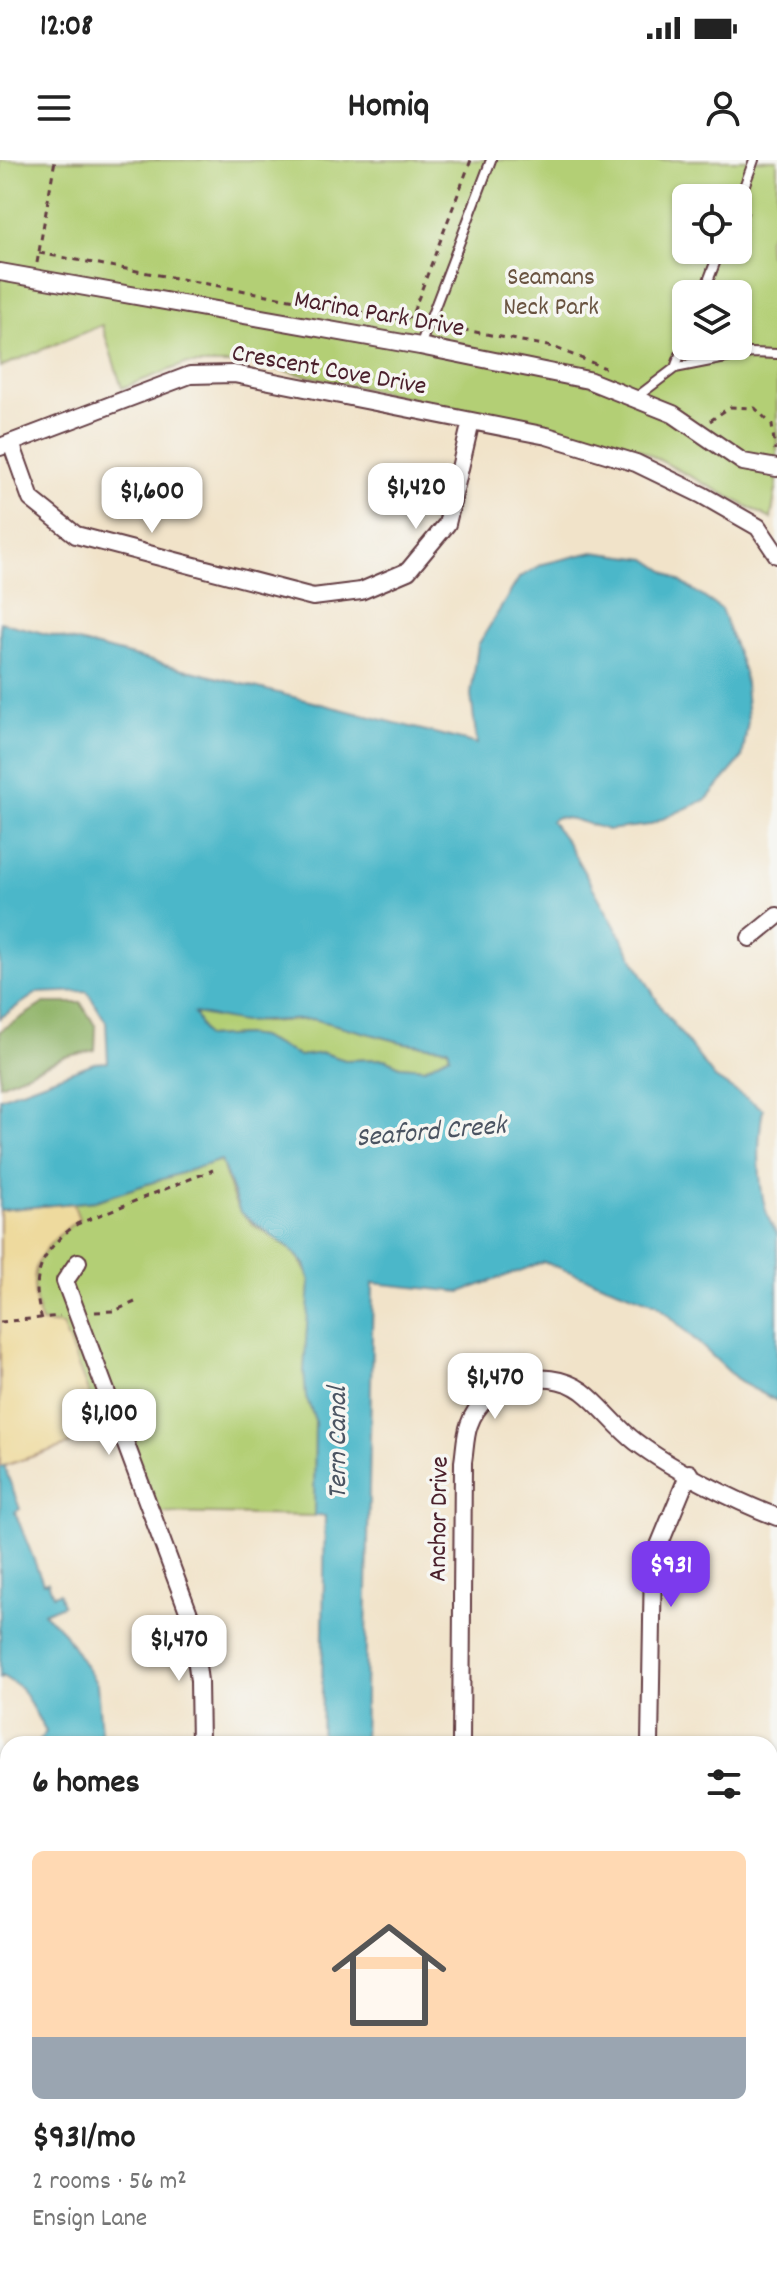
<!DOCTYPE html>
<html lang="en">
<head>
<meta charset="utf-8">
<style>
	:root { --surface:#fff; --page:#f6f6f6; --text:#222; --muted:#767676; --line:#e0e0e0; --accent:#7c3aed }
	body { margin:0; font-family:Dekko,sans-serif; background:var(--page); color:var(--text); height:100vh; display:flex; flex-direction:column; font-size:30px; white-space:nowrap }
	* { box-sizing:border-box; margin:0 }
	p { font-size:26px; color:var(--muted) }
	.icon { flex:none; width:44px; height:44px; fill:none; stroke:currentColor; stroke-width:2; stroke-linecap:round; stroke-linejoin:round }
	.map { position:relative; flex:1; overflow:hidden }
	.drawer { position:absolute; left:0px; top:1576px; width:778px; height:538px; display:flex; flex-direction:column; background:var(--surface); border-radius:24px 24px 0 0; box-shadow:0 2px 6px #0004 }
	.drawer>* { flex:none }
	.buttons { position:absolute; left:672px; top:24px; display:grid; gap:16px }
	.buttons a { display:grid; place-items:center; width:80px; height:80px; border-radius:12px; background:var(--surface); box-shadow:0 2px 6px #0004; font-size:40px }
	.price { position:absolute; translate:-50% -68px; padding:0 18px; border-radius:16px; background:#fff; color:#222; font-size:26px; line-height:52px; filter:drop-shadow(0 2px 4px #0008) }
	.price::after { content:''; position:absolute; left:50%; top:48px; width:24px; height:18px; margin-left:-12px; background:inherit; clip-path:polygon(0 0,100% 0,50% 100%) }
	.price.active { background:var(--accent); color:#fff }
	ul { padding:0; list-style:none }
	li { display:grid; align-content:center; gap:16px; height:424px; padding:0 32px }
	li+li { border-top:2px solid var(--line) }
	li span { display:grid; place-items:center; height:248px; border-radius:12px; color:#555 }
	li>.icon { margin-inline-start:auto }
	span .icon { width:144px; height:144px; fill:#fffc; stroke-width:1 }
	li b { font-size:34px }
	h2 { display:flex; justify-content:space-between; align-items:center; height:96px; padding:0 32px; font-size:34px }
	.status { display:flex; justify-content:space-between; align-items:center; height:56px; padding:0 40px; background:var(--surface); direction:ltr }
	.status svg { height:22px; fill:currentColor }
	header { display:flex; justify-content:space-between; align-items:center; height:104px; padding:0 32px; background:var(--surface); font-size:36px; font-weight:700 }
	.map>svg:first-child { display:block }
	.green { fill:#b3cf75; stroke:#7e7750; stroke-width:2; fill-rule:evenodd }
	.forest { fill:#8eb266; stroke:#6c6848; stroke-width:2 }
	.sand { fill:#eeda9e; stroke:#9c7c64; stroke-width:2 }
	.water { fill:#4cb7c9; stroke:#4b6b7a; stroke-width:2; fill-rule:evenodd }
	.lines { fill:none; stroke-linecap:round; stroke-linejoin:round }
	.service-casing { stroke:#633c43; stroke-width:12 }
	.minor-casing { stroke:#633c43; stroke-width:20 }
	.path { stroke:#633c43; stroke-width:3; stroke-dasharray:6 6; stroke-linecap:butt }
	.service { stroke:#fff; stroke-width:8 }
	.minor { stroke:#fff; stroke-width:16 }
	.labels { text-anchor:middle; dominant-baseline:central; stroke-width:7; stroke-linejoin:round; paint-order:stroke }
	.park-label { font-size:26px; fill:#6a5441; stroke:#f6f6f2 }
	.street-label { font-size:26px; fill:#4a1f2b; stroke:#f6f6f2 }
	.water-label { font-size:28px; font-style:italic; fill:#4b5462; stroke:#f6f6f2 }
</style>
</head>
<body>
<div class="status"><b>12:08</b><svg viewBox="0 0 49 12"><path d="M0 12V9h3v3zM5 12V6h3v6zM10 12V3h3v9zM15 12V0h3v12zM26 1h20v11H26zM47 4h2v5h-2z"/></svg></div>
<header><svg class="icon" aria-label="menu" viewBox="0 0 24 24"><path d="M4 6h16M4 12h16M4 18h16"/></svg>Homiq<svg class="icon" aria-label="person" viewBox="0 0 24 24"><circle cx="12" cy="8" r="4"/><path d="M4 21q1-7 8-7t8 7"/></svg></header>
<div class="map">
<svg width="777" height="2113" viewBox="0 0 777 2113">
	<rect width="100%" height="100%" fill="#f6f6f2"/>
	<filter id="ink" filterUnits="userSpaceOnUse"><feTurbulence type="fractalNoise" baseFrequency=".0125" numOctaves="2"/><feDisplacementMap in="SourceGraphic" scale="16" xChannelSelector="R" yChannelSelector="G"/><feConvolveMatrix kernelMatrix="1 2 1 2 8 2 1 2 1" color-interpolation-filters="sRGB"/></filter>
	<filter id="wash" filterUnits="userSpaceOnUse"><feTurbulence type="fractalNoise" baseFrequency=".006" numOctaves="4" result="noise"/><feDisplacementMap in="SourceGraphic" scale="32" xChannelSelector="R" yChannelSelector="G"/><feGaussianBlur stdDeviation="1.8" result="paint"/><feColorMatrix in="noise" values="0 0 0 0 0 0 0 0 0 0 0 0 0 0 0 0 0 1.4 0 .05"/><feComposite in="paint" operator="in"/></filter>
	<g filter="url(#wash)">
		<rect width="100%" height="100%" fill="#f1e3c9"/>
		<!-- green -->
		<path class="green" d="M0 0H777V64L768 78 769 94 777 97V323L771 359 635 287 253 204H185L122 228 102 165 0 207ZM686 38H738V90H686ZM686 134H738V186H686Z
			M193 853 265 862 313 859 405 883 448 888 450 895 425 908 400 906 385 899 345 900 323 893 299 896 260 877 245 875 206 877Z
			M221 1000C226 1015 231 1040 241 1052 263 1080 297 1078 310 1121L306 1237 315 1260 314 1356 157 1353 127 1265 0 1307V1050L95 1041Z"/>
		<!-- forest -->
		<path class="forest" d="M44 843H81L96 867 95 890 64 897 0 925V871Z"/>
		<!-- sand -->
		<path class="sand" d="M73 1043 79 1059C37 1090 23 1112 42 1163L62 1165 104 1273 0 1307V1050Z"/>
		<!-- water -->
		<path class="water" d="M593 392 647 399 721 449 744 512 748 561 742 598 707 639 649 665 608 670 572 659 557 657 551 661 567 682 662 849 715 918 763 949C757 981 756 1047 777 1073V1241L740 1222 657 1144 544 1102 461 1132 373 1123 364 1584H321L325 1356H314L315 1260 306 1237 304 1211 310 1121 305 1104 289 1088 240 1052 221 1000 95 1041 0 1050V938L94 903 108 902 106 862 87 831 37 833 0 858V462L477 584 471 535 478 485 519 418 543 404ZM194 853 242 862 313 859 405 883 448 888 450 895 425 908 400 906 385 899 345 900 323 893 299 896 260 877 245 875 206 877Z
			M4 1306 20 1349 15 1352 43 1423 48 1422 53 1435 59 1433 63 1445 43 1453 62 1470 97 1524 102 1584H36L46 1572 21 1528 2 1516 0 1520V1307Z
			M8 1950V2053L0 2062V1959Z"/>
	</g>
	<g filter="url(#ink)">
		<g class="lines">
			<defs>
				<path id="service" d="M738 43 754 0
					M703 134 720 90
					M420 186 491 0
					M675 208 686 179
					M634 239 675 208 751 193 777 194"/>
				<path id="minor" d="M0 112 420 186 588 220 673 254 743 302 777 308
					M11 283 31 339 76 375 313 437 361 431 408 411 447 364 471 261
					M0 287 190 215 234 214 547 276 636 303 702 335 758 367 777 395
					M750 778 777 756
					M78 1102 65 1121 191 1459 199 1521 200 1584
					M461 1584 463 1302C465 1290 465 1276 469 1265 484 1221 545 1205 582 1231 602 1246 616 1267 636 1282 673 1310 733 1340 777 1357
					M650 1584 653 1400 689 1313
					M770 1986H777
					M83 2113 89 2106
					M453 2113V2106"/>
			</defs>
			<!-- service casing -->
			<use href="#service" class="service-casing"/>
			<!-- minor casing -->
			<use href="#minor" class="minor-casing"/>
			<!-- path -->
			<path class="path" d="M738 77 748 52
				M39 93 404 160 412 155 471 0
				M37 103 55 0
				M439 165 553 187 605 208
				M738 171 744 181
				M710 261 730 247 755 248 772 265 775 290
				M95 1152 114 1151 135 1142
				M42 1159C29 1117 42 1089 77 1064L213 1010
				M0 1162 60 1156"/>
			<!-- service -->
			<use href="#service" class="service"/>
			<!-- minor -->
			<use href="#minor" class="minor"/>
		</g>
	</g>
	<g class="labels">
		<!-- park labels -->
		<g class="park-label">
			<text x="551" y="118">Seamans<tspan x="551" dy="30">Neck Park</tspan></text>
		</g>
		<!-- street labels -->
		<g class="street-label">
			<text transform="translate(379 155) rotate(10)">Marina Park Drive</text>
			<text transform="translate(329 211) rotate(10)">Crescent Cove Drive</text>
			<text transform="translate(440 1359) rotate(-89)">Anchor Drive</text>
		</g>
		<!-- water labels -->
		<g class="water-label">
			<text transform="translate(431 974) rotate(-5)">Seaford Creek</text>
			<text transform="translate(340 1283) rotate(-90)">Tern Canal</text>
		</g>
	</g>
</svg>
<div class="buttons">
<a><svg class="icon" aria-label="locate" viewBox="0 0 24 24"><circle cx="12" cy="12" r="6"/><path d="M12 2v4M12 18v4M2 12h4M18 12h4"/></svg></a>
<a><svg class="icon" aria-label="layers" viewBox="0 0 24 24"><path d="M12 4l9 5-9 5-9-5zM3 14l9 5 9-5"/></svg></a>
</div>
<b class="price" style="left:416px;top:371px">$1,420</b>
<b class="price" style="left:152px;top:375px">$1,600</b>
<b class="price" style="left:495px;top:1261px">$1,470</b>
<b class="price" style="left:109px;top:1297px">$1,100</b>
<b class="price active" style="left:671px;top:1449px">$931</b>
<b class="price" style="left:179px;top:1523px">$1,470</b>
<section class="drawer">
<h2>6 homes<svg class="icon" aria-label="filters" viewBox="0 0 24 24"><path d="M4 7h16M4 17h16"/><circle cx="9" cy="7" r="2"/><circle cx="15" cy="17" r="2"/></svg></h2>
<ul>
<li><span style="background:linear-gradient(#ffd9b3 75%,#9aa5b1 0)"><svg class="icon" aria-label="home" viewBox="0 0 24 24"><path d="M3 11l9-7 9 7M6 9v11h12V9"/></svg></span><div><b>$931/mo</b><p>2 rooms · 56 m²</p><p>Ensign Lane</p></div></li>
</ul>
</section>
</div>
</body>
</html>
